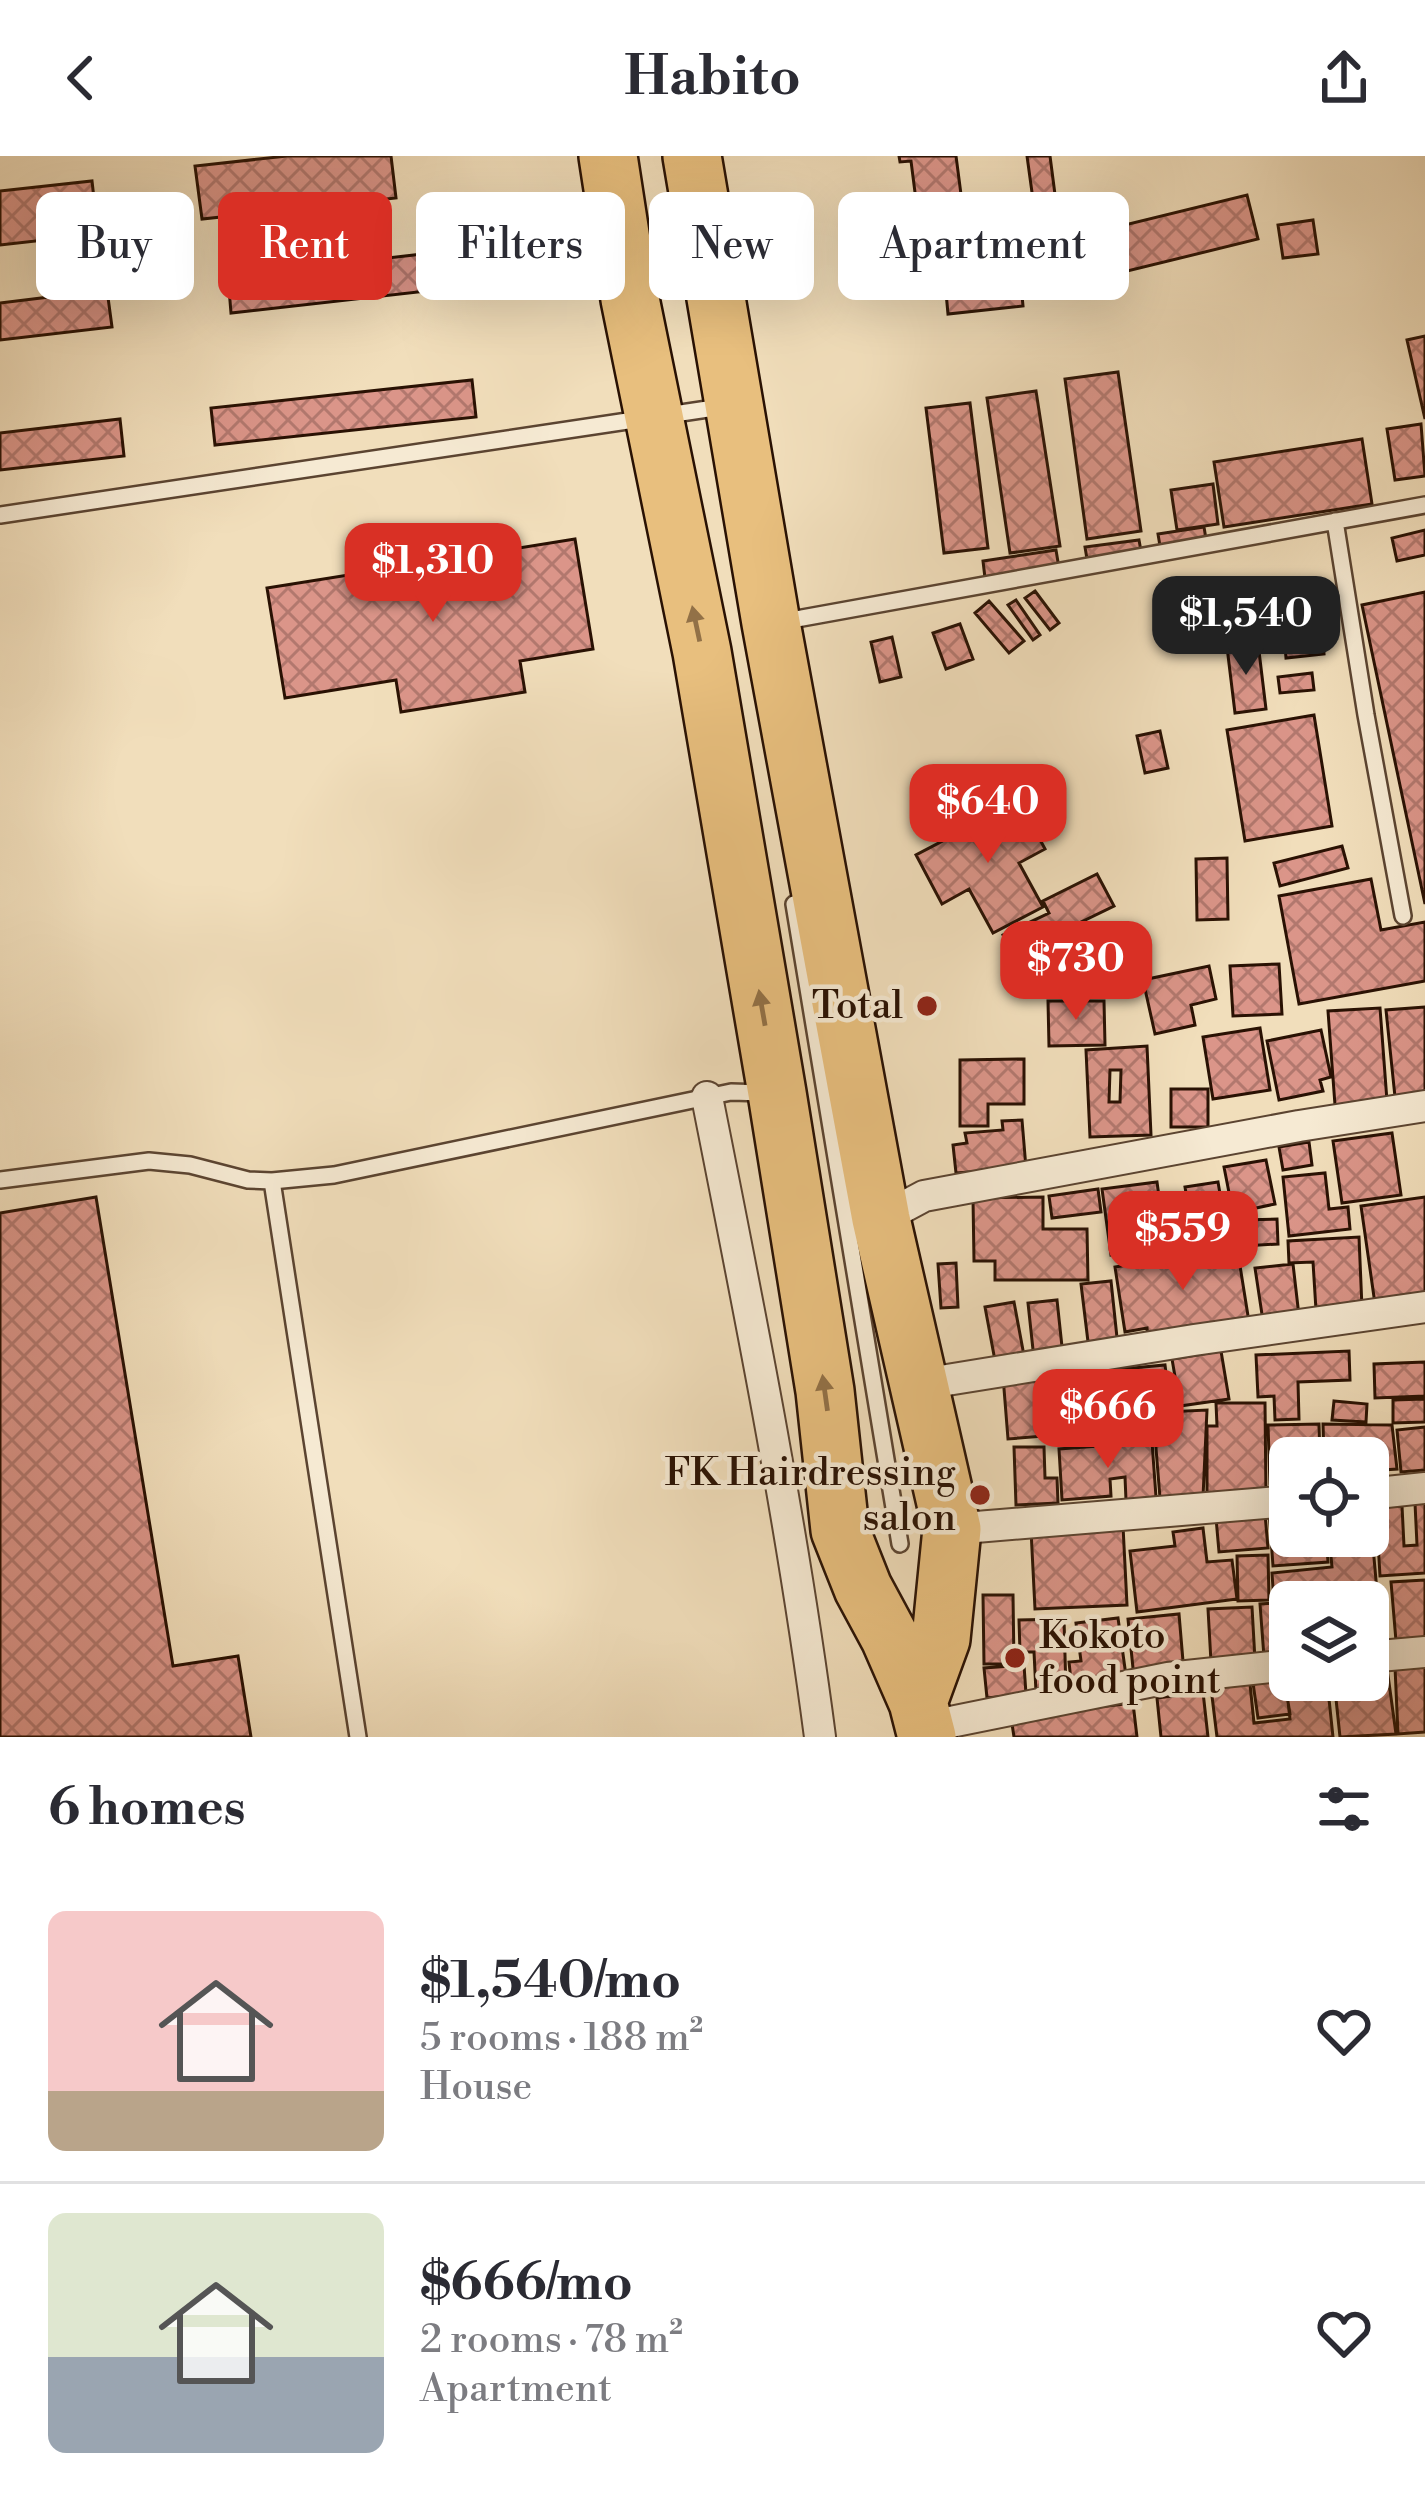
<!DOCTYPE html>
<html lang="en">
<head>
<meta charset="utf-8">
<style>
	:root { --surface:#fff; --page:#f7f7f7; --text:#2b2b33; --muted:#7c7c81; --line:#e1e1e2; --accent:#d93025 }
	body { margin:0; font-family:"Libre Bodoni",serif; background:var(--page); color:var(--text); height:100vh; display:flex; flex-direction:column; font-size:45px; white-space:nowrap }
	* { box-sizing:border-box; margin:0 }
	p { font-size:39px; color:var(--muted) }
	.icon { flex:none; width:66px; height:66px; fill:none; stroke:currentColor; stroke-width:2; stroke-linecap:round; stroke-linejoin:round }
	.map { position:relative; height:1581px; overflow:hidden }
	.sheet { display:flex; flex-direction:column; background:var(--surface); flex:1 }
	.sheet>* { flex:none }
	.hud { position:absolute; left:36px; top:36px; width:1353px; height:108px; display:flex; gap:24px }
	.fabs { position:absolute; left:1269px; top:1281px; display:grid; gap:24px }
	.fabs a { display:grid; place-items:center; width:120px; height:120px; border-radius:18px; background:var(--surface); box-shadow:0 12px 48px #0002; font-size:60px }
	.price { position:absolute; translate:-50% -102px; padding:0 27px; border-radius:24px; background:var(--accent); color:#fff; font-size:39px; line-height:78px; filter:drop-shadow(0 3px 6px #0008) }
	.price::after { content:''; position:absolute; left:50%; top:72px; width:36px; height:27px; margin-left:-18px; background:inherit; clip-path:polygon(0 0,100% 0,50% 100%) }
	.price.selected { background:#222; color:#fff }
	ul { padding:0; list-style:none }
	li { display:flex; align-items:center; gap:36px; height:300px; padding:0 48px }
	li+li { border-top:3px solid var(--line) }
	li span { display:grid; place-items:center; flex:none; width:336px; height:240px; border-radius:18px; color:#555 }
	li>.icon { margin-inline-start:auto }
	span .icon { width:144px; height:144px; fill:#fffc; stroke-width:1 }
	li b { font-size:51px }
	h2 { display:flex; justify-content:space-between; align-items:center; height:144px; padding:0 48px; font-size:51px }
	.tag { padding:0 42px; border-radius:18px; background:var(--surface); box-shadow:0 12px 48px #0002; font-size:42px; line-height:108px }
	.tag.selected { background:var(--accent); color:#fff }
	header { display:flex; justify-content:space-between; align-items:center; height:156px; padding:0 48px; background:var(--surface); font-size:54px; font-weight:700 }
	.map>svg:first-child { display:block }
	.building { fill:url(#building-cross-hatch); stroke:#291103; stroke-width:3; fill-rule:evenodd }
	.lines { fill:none; stroke-linecap:round; stroke-linejoin:round }
	.lane-casing { stroke:#5b4431; stroke-width:20 }
	.street-casing { stroke:#5b4431; stroke-width:34 }
	.highway-casing { stroke:#291103; stroke-width:62 }
	.lane { stroke:#f6ead3; stroke-width:15 }
	.street { stroke:#f6ead3; stroke-width:30 }
	.highway { stroke:#e8bf7e; stroke-width:57 }
	.oneway { fill:#927147 }
	.poi-dot { fill:#8f2418; stroke:#f6ead3; stroke-width:4.5 }
	.labels { text-anchor:middle; dominant-baseline:central; stroke-width:9; stroke-linejoin:round; paint-order:stroke }
	.poi-label { font-size:39px; fill:#291103; stroke:#f6ead3; text-anchor:end }
</style>
</head>
<body>
<header><svg class="icon" aria-label="back" viewBox="0 0 24 24"><path d="M15 5l-7 7 7 7"/></svg>Habito<svg class="icon" aria-label="share" viewBox="0 0 24 24"><path d="M12 15V3M7 8l5-5 5 5M5 13v7h14v-7"/></svg></header>
<div class="map">
<svg width="1425" height="1581" viewBox="0 0 1425 1581">
	<defs>
		<pattern id="building-cross-hatch" width="8" height="8" patternUnits="userSpaceOnUse" patternTransform="scale(3)"><rect width="8" height="8" fill="#db9589"/><path d="M0 0l8 8M0 8l8-8" fill="none" stroke="#b2786e"/></pattern>
	</defs>
	<rect width="100%" height="100%" fill="#f1debb"/>
	<filter id="stains"><feTurbulence type="fractalNoise" baseFrequency=".00167" numOctaves="4"/><feColorMatrix values="0 0 0 0 .2 0 0 0 0 .09 0 0 0 0 .02 0 0 0 .5 -.17"/></filter>
	<radialGradient id="worn" r=".72"><stop offset=".6" stop-color="#630" stop-opacity="0"/><stop offset="1" stop-color="#630" stop-opacity=".3"/></radialGradient>
	<!-- building -->
	<path class="building" d="M287 0H391L396 42 202 63 195 10Z
		M899 0H956L962 46 917 52 911 5 900 6Z
		M1027 0H1050L1060 77 1038 80Z
		M92 25 98 78 0 89V35Z
		M1247 39 1258 83 1066 130 1055 86Z
		M1313 64 1318 98 1283 102 1278 69Z
		M423 98 427 135 231 157 228 120Z
		M1019 108 1023 150 948 158 944 115Z
		M107 134 112 171 0 184V147Z
		M1425 180V263L1407 184Z
		M1118 216 1141 375 1087 383 1065 223Z
		M472 224 476 261 215 289 211 252Z
		M1036 235 1060 390 1010 397 987 242Z
		M970 247 988 392 944 397 926 252Z
		M120 263 124 300 0 314V277Z
		M1421 268 1425 320 1395 324 1387 273Z
		M1362 283 1372 348 1224 371 1214 306Z
		M1213 328 1218 368 1177 374 1171 334Z
		M1204 371 1206 383 1160 390 1158 378Z
		M1425 374V399L1397 405 1392 382Z
		M575 383 593 493 520 505 525 536 401 556 396 524 285 542 267 432Z
		M1139 384 1141 395 1087 403 1085 391Z
		M1056 394 1059 412 985 422 983 405Z
		M1035 435 1059 467 1050 474 1025 442Z
		M1425 436V748L1362 449Z
		M1318 438 1323 474 1257 483 1252 447Z
		M1016 444 1040 479 1033 484 1008 449Z
		M989 445 1024 485 1009 497 975 457Z
		M1183 448 1189 468 1160 475 1155 455Z
		M960 468 973 503 946 513 933 477Z
		M892 481 901 521 880 526 871 486Z
		M1323 485 1324 498 1286 502 1285 490Z
		M1258 487 1266 553 1235 557 1227 491Z
		M1312 517 1314 534 1280 537 1278 521Z
		M1314 559 1332 670 1245 685 1227 574Z
		M1160 575 1168 612 1145 617 1137 580Z
		M1019 645 1045 693 1019 707 1043 751 993 777 969 733 942 748 916 699Z
		M1342 690 1348 712 1280 730 1274 707Z
		M1227 702 1228 763 1197 764 1196 703Z
		M1097 718 1114 750 1013 799 1003 779 1049 757 1043 745Z
		M1371 723 1381 774 1425 766V825L1299 848 1279 740Z
		M1279 808 1282 858 1233 860 1230 810Z
		M1209 810 1216 843 1191 849 1195 869 1155 878 1143 824Z
		M1048 845H1104L1105 889 1049 890Z
		M1425 851V939L1395 941 1386 854Z
		M1380 852 1387 945 1335 949 1328 855Z
		M1260 872 1270 934 1213 943 1203 881Z
		M1321 874 1331 921 1320 924 1323 935 1279 944 1267 885Z
		M1147 890 1151 979 1090 981 1086 894ZM1110 914H1121L1120 946H1109Z
		M1024 903V948H988V970H960V904Z
		M1171 933H1208V971H1171Z
		M1022 964 1026 1012 956 1017 953 989 967 987 965 977 1003 974 1002 965Z
		M1392 977 1401 1039 1342 1047 1333 985Z
		M1309 986 1312 1009 1283 1014 1279 991Z
		M1266 1004 1275 1048 1233 1057 1224 1011Z
		M1325 1017 1329 1053 1348 1051 1350 1073 1289 1080 1283 1021Z
		M1157 1026 1166 1092 1111 1099 1102 1033Z
		M1218 1026 1229 1090 1177 1098 1172 1069 1191 1066 1185 1031Z
		M1098 1033 1101 1056 1052 1062 1049 1040Z
		M96 1041 173 1510 238 1500 251 1581H0V1057Z
		M1043 1041V1073H1087L1088 1124H995V1105H974L973 1042Z
		M1425 1041V1141L1375 1148 1361 1050Z
		M1277 1063 1278 1088 1244 1090 1243 1064Z
		M1359 1081 1362 1152 1316 1154 1313 1106 1289 1107 1288 1085Z
		M1237 1091 1249 1166 1148 1182 1147 1172 1125 1176 1115 1111Z
		M956 1107 958 1151 941 1152 938 1108Z
		M1293 1108 1299 1160 1263 1165 1255 1112Z
		M1111 1125 1118 1191 1089 1194 1081 1128Z
		M1057 1144 1063 1200 1034 1203 1028 1147Z
		M1014 1146 1025 1205 996 1210 985 1151Z
		M1221 1195 1229 1243 1180 1250 1172 1203Z
		M1349 1195 1350 1224 1298 1226 1299 1263 1275 1264 1274 1240 1258 1241 1256 1199Z
		M1425 1206V1240L1375 1242 1374 1208Z
		M1120 1209 1123 1258 1207 1254 1203 1341 1160 1342 1155 1280 1077 1284 1072 1212Z
		M1165 1209 1170 1251 1127 1255 1122 1213Z
		M1065 1215 1070 1278 1008 1283 1003 1220Z
		M1425 1243V1266L1393 1267V1244Z
		M1334 1245 1367 1248 1366 1266 1332 1264Z
		M1216 1247H1265L1266 1341 1207 1342V1270H1217Z
		M1319 1268 1320 1302H1290V1327L1270 1328 1268 1269Z
		M1323 1268 1392 1269 1397 1313 1368 1315V1302H1324Z
		M1425 1271V1314L1401 1316 1397 1274Z
		M1152 1286 1156 1341 1126 1344 1125 1321 1110 1323 1111 1340 1062 1344 1059 1293Z
		M1014 1291H1044L1045 1322H1057L1058 1347 1016 1349Z
		M1369 1346 1382 1491 1368 1492V1446H1290V1499L1264 1501 1260 1448 1274 1447 1272 1417 1332 1411 1329 1380H1368Z
		M1425 1346V1417L1380 1420 1376 1351 1402 1350 1404 1390 1417 1389 1415 1347Z
		M1290 1352V1380H1326L1328 1406 1273 1410 1269 1354Z
		M1265 1358 1268 1392 1219 1396 1216 1362Z
		M1123 1370 1127 1449 1035 1453 1031 1374Z
		M1203 1372 1207 1406 1232 1404 1237 1443 1137 1456 1130 1395 1175 1390 1173 1376Z
		M1268 1399 1269 1444 1238 1445 1237 1400Z
		M1425 1424V1483L1396 1485 1391 1426Z
		M983 1439H1013L1014 1508H984Z
		M1252 1451 1255 1504 1211 1506 1208 1453Z
		M1179 1458 1184 1517 1134 1522 1128 1463Z
		M1118 1462 1127 1527 1072 1534 1069 1506 1081 1505 1076 1467Z
		M1064 1463 1066 1535 1036 1536 1034 1496H1020L1019 1464Z
		M1024 1509 1026 1538 987 1542 984 1512Z
		M1425 1509V1576L1398 1578 1395 1511Z
		M1387 1512 1396 1578 1340 1581 1334 1524H1368V1514Z
		M1285 1520 1290 1524H1327L1333 1581H1217L1211 1532 1250 1528 1254 1567 1290 1563Z
		M1284 1522 1290 1558 1258 1562 1253 1527Z
		M1203 1536 1208 1581H1161L1157 1542Z
		M1133 1547 1137 1581H1014L1011 1561Z"/>
	<g class="lines">
		<defs>
			<path id="lane" d="M0 359 721 251
				M1335 365 1366 559 1403 760
				M780 466 1425 349
				M794 748 900 1388
				M0 1024 149 1005 190 1009 248 1024 272 1025 334 1019 731 936 765 937
				M272 1025 358 1581"/>
			<path id="street" d="M707 941C749 1153 792 1366 820 1581
				M881 1063 924 1040 1299 970 1425 950
				M920 1234 947 1224 1194 1184 1425 1151
				M1368 1338 1425 1332
				M952 1373 1290 1345
				M1368 1501 1425 1496
				M926 1571 1168 1522 1290 1509"/>
			<path id="highway" d="M608 0 630 143 702 496 777 937 825 1235 840 1374 863 1432 890 1482 918 1546 927 1581
				M692 0 771 467 881 1063 952 1373 941 1483 918 1546"/>
		</defs>
		<!-- lane casing -->
		<use href="#lane" class="lane-casing"/>
		<!-- street casing -->
		<use href="#street" class="street-casing"/>
		<!-- highway casing -->
		<use href="#highway" class="highway-casing"/>
		<!-- lane -->
		<use href="#lane" class="lane"/>
		<!-- street -->
		<use href="#street" class="street"/>
		<!-- highway -->
		<use href="#highway" class="highway"/>
	</g>
	<!-- one-way arrows -->
	<defs><path id="oneway-solid" d="M-6-.8H1V-3.2L6.5 0L1 3.2V.8H-6Z" transform="scale(3)"/></defs>
	<g class="oneway">
		<use href="#oneway-solid" transform="translate(696 468) rotate(-102)"/>
		<use href="#oneway-solid" transform="translate(762 852) rotate(-100)"/>
		<use href="#oneway-solid" transform="translate(825 1237) rotate(-98)"/>
	</g>
	<!-- markers -->
	<g class="poi-dot">
		<circle cx="927" cy="850" r="12"/>
		<circle cx="980" cy="1339" r="12"/>
		<circle cx="1015" cy="1502" r="12"/>
	</g>
	<g class="labels">
		<!-- poi labels -->
		<g class="poi-label">
			<text x="903" y="850">Total</text>
			<text x="956" y="1317">FK Hairdressing<tspan x="956" dy="45">salon</tspan></text>
			<text x="1039" y="1480" text-anchor="start">Kokoto<tspan x="1039" dy="45">food point</tspan></text>
		</g>
	</g>
	<rect width="100%" height="100%" filter="url(#stains)"/>
	<rect width="100%" height="100%" fill="url(#worn)"/>
</svg>
<div class="fabs">
<a><svg class="icon" aria-label="locate" viewBox="0 0 24 24"><circle cx="12" cy="12" r="6"/><path d="M12 2v4M12 18v4M2 12h4M18 12h4"/></svg></a>
<a><svg class="icon" aria-label="layers" viewBox="0 0 24 24"><path d="M12 4l9 5-9 5-9-5zM3 14l9 5 9-5"/></svg></a>
</div>
<b class="price" style="left:433px;top:469px">$1,310</b>
<b class="price selected" style="left:1246px;top:522px">$1,540</b>
<b class="price" style="left:988px;top:710px">$640</b>
<b class="price" style="left:1076px;top:867px">$730</b>
<b class="price" style="left:1183px;top:1137px">$559</b>
<b class="price" style="left:1108px;top:1315px">$666</b>
<div class="hud">
<a class="tag">Buy</a>
<a class="tag selected">Rent</a>
<a class="tag">Filters</a>
<a class="tag">New</a>
<a class="tag">Apartment</a>
</div>
</div>
<section class="sheet">
<h2>6 homes<svg class="icon" aria-label="filters" viewBox="0 0 24 24"><path d="M4 7h16M4 17h16"/><circle cx="9" cy="7" r="2"/><circle cx="15" cy="17" r="2"/></svg></h2>
<ul>
<li><span style="background:linear-gradient(#f6c9c9 75%,#b9a48a 0)"><svg class="icon" aria-label="home" viewBox="0 0 24 24"><path d="M3 11l9-7 9 7M6 9v11h12V9"/></svg></span><div><b>$1,540/mo</b><p>5 rooms · 188 m²</p><p>House</p></div><svg class="icon" aria-label="heart" viewBox="0 0 24 24"><path d="M12 20l-8-8c-3-5 5-10 8-4 3-6 11-1 8 4z"/></svg></li>
<li><span style="background:linear-gradient(#dfe7d0 60%,#9aa5b1 0)"><svg class="icon" aria-label="home" viewBox="0 0 24 24"><path d="M3 11l9-7 9 7M6 9v11h12V9"/></svg></span><div><b>$666/mo</b><p>2 rooms · 78 m²</p><p>Apartment</p></div><svg class="icon" aria-label="heart" viewBox="0 0 24 24"><path d="M12 20l-8-8c-3-5 5-10 8-4 3-6 11-1 8 4z"/></svg></li>
</ul>
</section>
</body>
</html>
